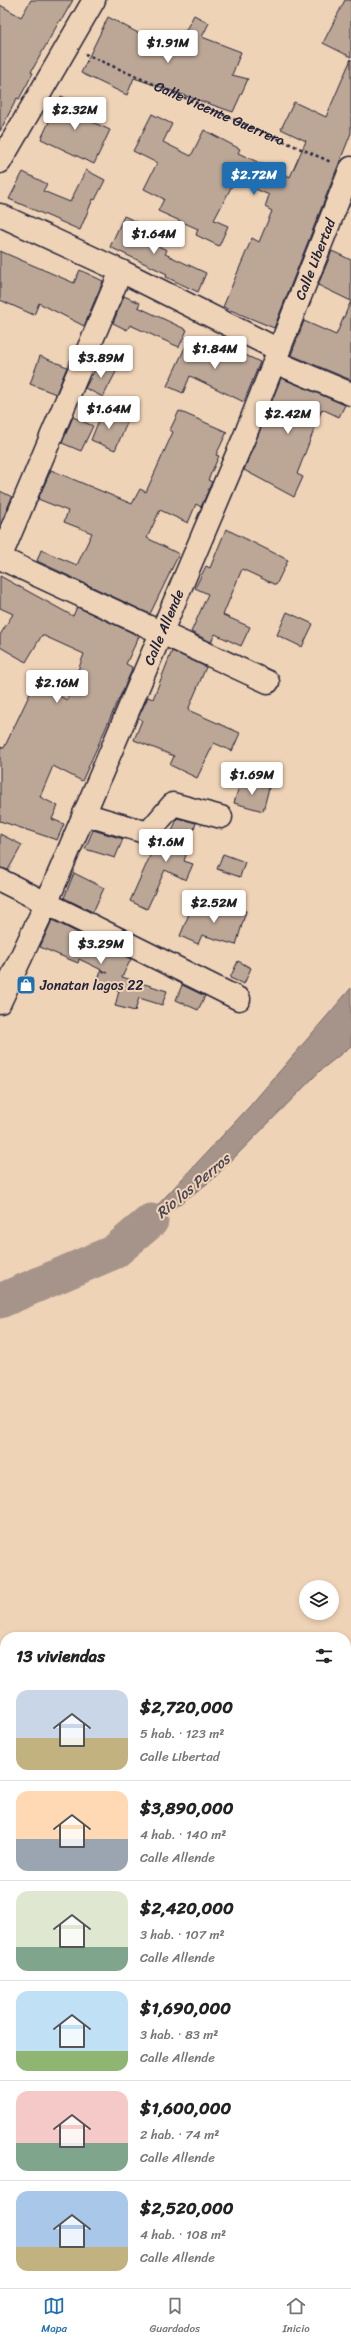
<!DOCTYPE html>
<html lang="es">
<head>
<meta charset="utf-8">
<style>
	:root { --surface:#fff; --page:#f6f6f6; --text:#222; --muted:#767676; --line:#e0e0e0; --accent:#1f6fb2 }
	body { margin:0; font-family:Sriracha,sans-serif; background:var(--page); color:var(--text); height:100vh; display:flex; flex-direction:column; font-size:15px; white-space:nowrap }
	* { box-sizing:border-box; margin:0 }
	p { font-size:13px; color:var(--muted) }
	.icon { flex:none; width:22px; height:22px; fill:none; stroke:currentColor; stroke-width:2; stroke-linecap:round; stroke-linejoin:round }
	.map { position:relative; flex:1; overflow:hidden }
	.sheet { position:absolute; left:0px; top:1632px; width:351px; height:656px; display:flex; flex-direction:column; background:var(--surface); border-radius:16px 16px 0 0; box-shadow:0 2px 6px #0003 }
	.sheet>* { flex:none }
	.controls { position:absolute; left:299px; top:1580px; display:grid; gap:8px }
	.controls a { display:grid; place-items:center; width:40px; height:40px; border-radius:50%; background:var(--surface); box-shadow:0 2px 6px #0003; font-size:20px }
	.price { position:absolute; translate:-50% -34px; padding:0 9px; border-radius:4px; background:#fff; color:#222; font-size:13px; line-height:26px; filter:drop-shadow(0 1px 2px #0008) }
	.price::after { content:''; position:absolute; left:50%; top:24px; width:12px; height:9px; margin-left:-6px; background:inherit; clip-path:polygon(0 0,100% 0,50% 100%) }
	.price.active { background:var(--accent); color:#fff }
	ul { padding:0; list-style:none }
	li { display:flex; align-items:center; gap:12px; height:100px; padding:0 16px }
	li+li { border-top:1px solid var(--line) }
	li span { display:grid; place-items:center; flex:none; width:112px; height:80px; border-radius:12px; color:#555 }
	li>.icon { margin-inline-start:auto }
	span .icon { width:48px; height:48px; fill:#fffc; stroke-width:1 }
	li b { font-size:17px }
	h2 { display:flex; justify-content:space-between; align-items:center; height:48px; padding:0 16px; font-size:17px }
	.tab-bar { display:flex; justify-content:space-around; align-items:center; height:56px; border-top:1px solid var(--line); background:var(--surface); font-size:11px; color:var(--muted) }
	.tab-bar a { display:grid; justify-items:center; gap:2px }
	.tab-bar .active { color:var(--accent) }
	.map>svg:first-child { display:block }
	.water { fill:#a6948a; stroke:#71666a }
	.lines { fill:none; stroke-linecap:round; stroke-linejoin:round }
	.river { stroke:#a6948a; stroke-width:35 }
	.building { fill:#bca797; stroke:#22223b }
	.minor-casing { stroke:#22223b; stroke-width:25 }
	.path { stroke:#22223b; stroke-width:2.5; stroke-dasharray:3 3; stroke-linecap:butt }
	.minor { stroke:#efd3b6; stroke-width:22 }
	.labels { text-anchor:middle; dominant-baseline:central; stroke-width:4; stroke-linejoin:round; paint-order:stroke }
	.street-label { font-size:14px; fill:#22223b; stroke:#efd3b6 }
	.poi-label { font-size:14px; fill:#22223b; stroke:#efd3b6; text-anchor:start }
	.water-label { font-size:15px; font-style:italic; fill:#4a4453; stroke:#efd3b6 }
</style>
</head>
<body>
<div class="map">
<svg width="351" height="2288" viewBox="0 0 351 2288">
	<rect width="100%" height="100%" fill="#efd3b6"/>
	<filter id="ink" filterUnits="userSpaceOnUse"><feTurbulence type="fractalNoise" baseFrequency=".025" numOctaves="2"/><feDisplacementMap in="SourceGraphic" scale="8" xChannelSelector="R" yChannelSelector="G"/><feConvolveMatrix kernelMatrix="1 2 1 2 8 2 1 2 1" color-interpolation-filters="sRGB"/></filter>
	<g filter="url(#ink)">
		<!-- water -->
		<path class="water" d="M351 988V1046L321 1070 212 1180 114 1252 249 1107Z"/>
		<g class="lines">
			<!-- river -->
			<path class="river" d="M0 1301 114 1252 151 1221"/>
		</g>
		<!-- building -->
		<path class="building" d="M31 0H73L61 21 60 20 31 72 33 73 19 99 17 98 0 131V5L21 17Z
			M345 0H351V57L323 43Z
			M194 15 209 23 202 37 241 52 232 75 248 79 233 112 134 78 127 95 81 73 108 17 174 52Z
			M351 59V133L274 328 223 307 252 238 259 242 272 211 265 207 269 195 235 180 214 220 228 226 219 246 196 235 198 229 158 211 164 199 144 189 157 163 133 151 152 114 172 124 163 142 191 156 204 130 240 149 238 153 290 177 306 141 281 129 294 102 326 117Z
			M61 96 92 111 88 120 110 130 94 164 41 139Z
			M86 170 105 180 95 200 93 199 80 230 9 199 23 172 47 184 43 191 70 202Z
			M124 216 150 228 144 240 167 250 165 254 206 273 198 292 166 277 167 274 110 247Z
			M0 251 74 283 80 270 103 281 84 326 39 303 34 315 0 300Z
			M332 251 351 260V380L291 355 304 321 336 335 351 301 318 285Z
			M124 296 140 303 138 307 187 330 179 347 130 325 127 330 113 323Z
			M189 339 216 352 220 343 260 362 244 402 190 376 183 393 167 386Z
			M40 356 67 367 56 394 30 384Z
			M100 361 117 370 103 397 85 388Z
			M281 378 345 405 339 417 322 409 297 474 303 477 294 497 244 470Z
			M103 410 128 421 115 450 91 440Z
			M179 411 227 432 216 455 219 456 208 480 212 482 201 507 196 504 188 523 160 510 147 538 179 554 150 614 37 561 41 550 77 565 92 533 64 522 68 511 38 499 51 470 132 504 140 489 146 492 173 432 170 430Z
			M73 417 93 426 81 451 62 443Z
			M0 491 12 497 0 526Z
			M226 529 288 560 276 585 242 569 223 615 250 627 241 646 215 634 211 642 191 632 208 594 195 588 206 566 210 568Z
			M0 576 73 616 77 607 139 636 126 664 132 667 131 672 82 781 53 766 40 797 58 806 52 819 64 824 57 840 0 821V747L4 748 35 683 67 700 84 654 42 635 26 662 0 647V635L13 614 0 608Z
			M287 612 313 624 302 647 277 635Z
			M172 651 206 667 188 710 240 733 232 751 214 743 197 778 170 765 174 756 134 740 142 720 138 718 148 697 153 699Z
			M241 780 269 788 263 811 234 803Z
			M177 818 196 823 184 861 193 864 186 880 165 870 147 909 130 901 154 847 165 852Z
			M93 830 123 839 115 858 85 849Z
			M0 834 22 845 8 870 0 868Z
			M223 854 245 862 240 877 217 869Z
			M74 873 104 888 93 912 64 898Z
			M194 902 217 912 219 903 246 911 236 945 202 935 198 944 180 936Z
			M52 920 131 959 122 977 167 991 162 1005 139 998 135 1011 115 1006 119 991 97 984 101 971 108 973 79 959 78 963 40 947Z
			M238 961 251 968 244 984 230 978Z
			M182 985 205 996 198 1010 176 1000Z"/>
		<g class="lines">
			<defs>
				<g id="minor">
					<path d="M0 162 94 0"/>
					<path d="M0 215 121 271 279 350"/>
					<path d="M275 362 351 394"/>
					<path d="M0 558 121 271"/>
					<path d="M0 558 268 682"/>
					<path d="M84 814 148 833 173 804 221 817"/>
					<path d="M0 880 239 999"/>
					<path id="s2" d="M0 1002 46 904 244 438 351 168"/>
				</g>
			</defs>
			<!-- minor casing -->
			<use href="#minor" class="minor-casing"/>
			<!-- path -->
			<g class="path">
				<path id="s1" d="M85 54 331 162"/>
				<path d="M0 2087 5 2091"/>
				<path d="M182 2283 185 2288"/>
			</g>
			<!-- minor -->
			<use href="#minor" class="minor"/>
		</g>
	</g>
	<!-- icons -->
	<defs>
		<symbol id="shop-square" viewBox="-11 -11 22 22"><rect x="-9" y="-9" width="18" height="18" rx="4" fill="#1f6fb2" stroke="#efd3b6"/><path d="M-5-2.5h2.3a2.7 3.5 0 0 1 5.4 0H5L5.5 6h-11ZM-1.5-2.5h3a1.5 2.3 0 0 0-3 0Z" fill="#fff"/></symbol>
	</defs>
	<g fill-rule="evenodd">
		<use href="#shop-square" x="15" y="974" width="22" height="22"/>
	</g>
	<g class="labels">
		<!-- street labels -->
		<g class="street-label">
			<text stroke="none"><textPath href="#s1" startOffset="147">Calle Vicente Guerrero</textPath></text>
			<text stroke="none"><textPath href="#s2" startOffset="807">Calle Libertad</textPath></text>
			<text stroke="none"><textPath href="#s2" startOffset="409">Calle Allende</textPath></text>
		</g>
		<!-- poi labels -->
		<g class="poi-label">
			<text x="40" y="985">Jonatan lagos 22</text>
		</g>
		<!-- water labels -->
		<g class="water-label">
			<text transform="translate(193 1186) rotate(-40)">Rio los Perros</text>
		</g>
	</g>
</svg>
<div class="controls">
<a><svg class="icon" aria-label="layers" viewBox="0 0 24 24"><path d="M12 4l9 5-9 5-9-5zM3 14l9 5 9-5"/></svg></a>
</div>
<b class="price" style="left:168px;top:64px">$1.91M</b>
<b class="price" style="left:75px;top:131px">$2.32M</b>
<b class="price active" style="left:254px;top:196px">$2.72M</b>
<b class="price" style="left:154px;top:255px">$1.64M</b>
<b class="price" style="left:215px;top:370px">$1.84M</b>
<b class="price" style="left:101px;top:379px">$3.89M</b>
<b class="price" style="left:109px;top:430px">$1.64M</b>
<b class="price" style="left:288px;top:435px">$2.42M</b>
<b class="price" style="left:57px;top:704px">$2.16M</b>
<b class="price" style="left:252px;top:796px">$1.69M</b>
<b class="price" style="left:166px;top:863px">$1.6M</b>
<b class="price" style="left:214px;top:924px">$2.52M</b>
<b class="price" style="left:101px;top:965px">$3.29M</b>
<section class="sheet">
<h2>13 viviendas<svg class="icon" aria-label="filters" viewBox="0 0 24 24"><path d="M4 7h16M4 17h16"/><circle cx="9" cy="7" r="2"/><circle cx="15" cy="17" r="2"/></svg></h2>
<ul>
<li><span style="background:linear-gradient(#c9d6e8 60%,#c2b280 0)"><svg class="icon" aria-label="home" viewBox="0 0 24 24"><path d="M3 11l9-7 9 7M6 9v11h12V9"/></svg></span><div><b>$2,720,000</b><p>5 hab. · 123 m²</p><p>Calle Libertad</p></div></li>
<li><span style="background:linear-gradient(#ffd9b3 60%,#9aa5b1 0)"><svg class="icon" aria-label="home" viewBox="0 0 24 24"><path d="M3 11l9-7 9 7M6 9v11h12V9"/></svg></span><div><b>$3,890,000</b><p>4 hab. · 140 m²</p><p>Calle Allende</p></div></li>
<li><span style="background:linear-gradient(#dfe7d0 70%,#7fa58c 0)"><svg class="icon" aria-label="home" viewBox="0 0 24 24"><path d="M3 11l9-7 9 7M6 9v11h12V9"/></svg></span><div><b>$2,420,000</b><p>3 hab. · 107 m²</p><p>Calle Allende</p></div></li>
<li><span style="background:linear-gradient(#bfe0f5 75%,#8fb573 0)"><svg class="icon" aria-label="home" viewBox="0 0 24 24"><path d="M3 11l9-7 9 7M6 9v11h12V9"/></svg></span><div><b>$1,690,000</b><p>3 hab. · 83 m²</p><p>Calle Allende</p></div></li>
<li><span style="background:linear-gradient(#f6c9c9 65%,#7fa58c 0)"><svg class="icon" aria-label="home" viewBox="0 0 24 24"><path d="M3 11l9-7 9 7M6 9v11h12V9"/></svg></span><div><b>$1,600,000</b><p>2 hab. · 74 m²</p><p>Calle Allende</p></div></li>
<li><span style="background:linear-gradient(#a9c7e8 70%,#c2b280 0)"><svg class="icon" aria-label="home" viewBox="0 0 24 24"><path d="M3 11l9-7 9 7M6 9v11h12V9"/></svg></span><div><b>$2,520,000</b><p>4 hab. · 108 m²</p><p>Calle Allende</p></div></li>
</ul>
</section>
</div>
<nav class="tab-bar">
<a class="active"><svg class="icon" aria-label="map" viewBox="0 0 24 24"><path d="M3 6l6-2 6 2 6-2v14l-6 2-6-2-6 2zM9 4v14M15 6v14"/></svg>Mapa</a>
<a><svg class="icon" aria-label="saved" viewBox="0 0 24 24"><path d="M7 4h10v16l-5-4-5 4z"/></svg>Guardados</a>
<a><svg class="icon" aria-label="home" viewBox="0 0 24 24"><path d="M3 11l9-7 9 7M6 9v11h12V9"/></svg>Inicio</a>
</nav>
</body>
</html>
